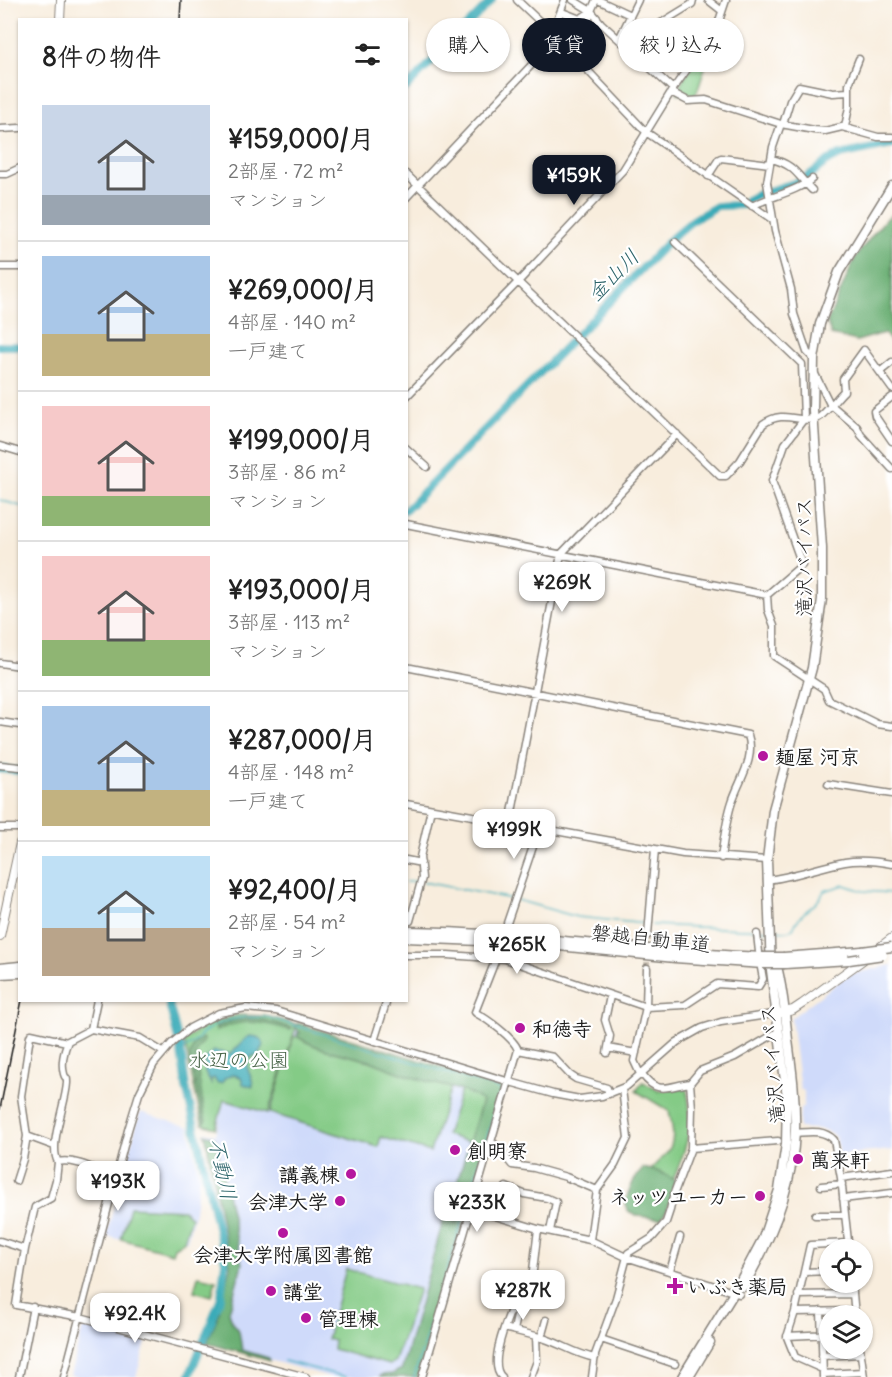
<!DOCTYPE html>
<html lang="ja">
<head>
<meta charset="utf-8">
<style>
	:root { --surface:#fff; --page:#f6f6f6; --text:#222; --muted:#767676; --line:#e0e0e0; --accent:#111827 }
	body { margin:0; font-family:Delius,"Klee One",sans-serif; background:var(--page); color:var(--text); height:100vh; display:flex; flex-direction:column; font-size:22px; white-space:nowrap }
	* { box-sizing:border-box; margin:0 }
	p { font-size:20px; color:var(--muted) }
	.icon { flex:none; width:33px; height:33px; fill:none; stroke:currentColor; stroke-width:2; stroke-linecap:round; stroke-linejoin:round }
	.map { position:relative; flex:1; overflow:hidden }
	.details { position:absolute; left:18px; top:18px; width:390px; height:984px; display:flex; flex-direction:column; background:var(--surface); border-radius:0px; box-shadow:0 2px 4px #0004 }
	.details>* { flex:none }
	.top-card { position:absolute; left:426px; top:18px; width:375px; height:54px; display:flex; gap:12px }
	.controls { position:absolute; left:819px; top:1239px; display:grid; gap:12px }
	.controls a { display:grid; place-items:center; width:54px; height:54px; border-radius:50%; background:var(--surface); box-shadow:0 2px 4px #0004; font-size:30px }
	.price { position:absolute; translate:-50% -51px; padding:0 14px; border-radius:12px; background:#fff; color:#222; font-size:20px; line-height:39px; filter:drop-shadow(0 2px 3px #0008) }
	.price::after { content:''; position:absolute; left:50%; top:36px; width:18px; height:14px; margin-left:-9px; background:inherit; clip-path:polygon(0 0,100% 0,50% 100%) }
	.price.on { background:var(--accent); color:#fff }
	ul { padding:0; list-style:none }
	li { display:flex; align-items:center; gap:18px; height:150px; padding:0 24px }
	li+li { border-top:2px solid var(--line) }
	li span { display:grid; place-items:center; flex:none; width:168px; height:120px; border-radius:0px; color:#555 }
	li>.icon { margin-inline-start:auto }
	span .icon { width:72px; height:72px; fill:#fffc; stroke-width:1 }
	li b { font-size:26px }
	h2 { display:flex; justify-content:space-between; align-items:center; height:72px; padding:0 24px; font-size:26px }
	.chip { padding:0 21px; border-radius:27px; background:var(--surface); box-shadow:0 2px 4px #0004; font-size:21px; line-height:54px }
	.chip.on { background:var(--accent); color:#fff }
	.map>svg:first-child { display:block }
	.built { fill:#cfdafa }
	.green { fill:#84cb86; stroke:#507451; stroke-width:1.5 }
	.forest { fill:#6baf73; stroke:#446648; stroke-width:1.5 }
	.water { fill:#3babb8; stroke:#2c646a; stroke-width:1.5 }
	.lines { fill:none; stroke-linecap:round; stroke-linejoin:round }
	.stream { stroke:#3babb8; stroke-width:1.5 }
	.river { stroke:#3babb8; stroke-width:8 }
	.minor-tunnel { stroke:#ccc3b6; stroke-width:6; stroke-dasharray:6 3; stroke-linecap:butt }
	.minor-casing { stroke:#8a847c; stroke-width:9 }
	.major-casing { stroke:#8a847c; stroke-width:10 }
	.highway-casing { stroke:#8a847c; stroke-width:11 }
	.minor { stroke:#fff; stroke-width:6 }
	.major { stroke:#fff; stroke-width:8 }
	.highway { stroke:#fff; stroke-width:8 }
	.rail { stroke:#1c1c1c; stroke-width:1.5 }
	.highway-bridge-casing { stroke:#8a847c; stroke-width:11; stroke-linecap:butt }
	.highway-bridge { stroke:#fff; stroke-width:8 }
	.poi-dot { fill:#b5179e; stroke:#fff; stroke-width:2 }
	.labels { text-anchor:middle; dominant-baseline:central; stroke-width:4.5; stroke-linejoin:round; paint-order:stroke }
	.street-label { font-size:20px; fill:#1c1c1c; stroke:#fff }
	.poi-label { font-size:20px; font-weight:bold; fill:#1c1c1c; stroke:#fff; text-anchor:start }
	.park-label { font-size:20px; fill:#466246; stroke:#fff }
	.water-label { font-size:21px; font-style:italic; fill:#2c646a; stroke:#fff }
</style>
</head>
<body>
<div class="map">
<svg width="892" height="1377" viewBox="0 0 892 1377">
	<rect width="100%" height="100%" fill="#fff"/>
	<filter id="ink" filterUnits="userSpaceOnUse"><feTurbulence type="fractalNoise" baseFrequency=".0167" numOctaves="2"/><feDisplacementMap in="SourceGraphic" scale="12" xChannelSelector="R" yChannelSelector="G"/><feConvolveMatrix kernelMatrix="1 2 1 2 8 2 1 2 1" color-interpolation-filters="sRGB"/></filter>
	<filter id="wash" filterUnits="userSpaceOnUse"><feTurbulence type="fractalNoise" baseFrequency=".008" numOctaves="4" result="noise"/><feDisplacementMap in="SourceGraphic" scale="24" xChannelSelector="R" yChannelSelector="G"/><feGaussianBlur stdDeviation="1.35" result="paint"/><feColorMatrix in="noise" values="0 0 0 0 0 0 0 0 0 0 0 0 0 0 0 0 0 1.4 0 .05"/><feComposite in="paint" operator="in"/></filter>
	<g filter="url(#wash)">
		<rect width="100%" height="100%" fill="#f8eddd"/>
		<!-- built -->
		<path class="built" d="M892 965V1150L840 1155 836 1138 831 1133 822 1129 799 1128 800 1110 804 1105V1091L800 1089 791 1018 848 975Z
			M298 1024 498 1087 409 1377H331L207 1343 220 1313 229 1268 204 1132 216 1134 224 1100 268 1113Z
			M140 1112 189 1127 199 1175 195 1212 187 1240 174 1248 172 1253 106 1236Z
			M84 1324 147 1339 136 1377H78L70 1375Z"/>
		<!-- green -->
		<path class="green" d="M661 24 673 31 665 44 644 34Z
			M703 54 709 59C701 72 702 87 693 98L677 93 684 77Z
			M237 1015 265 1016 297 1024 268 1113 224 1100 216 1128 202 1124 184 1040 207 1024Z
			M294 1036 452 1085 430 1152 381 1137 378 1147 270 1113Z
			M643 1082 659 1091 686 1087C695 1122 687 1148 673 1180L650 1172C654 1164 660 1161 666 1154 677 1141 672 1126 669 1111L636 1091Z
			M461 1090 484 1097 469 1142 446 1135Z
			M130 1207 184 1210 191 1217 184 1241 174 1247 172 1253 121 1239Z
			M346 1269 419 1289 395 1361 389 1365 333 1349 334 1341 327 1339Z
			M198 1276 216 1280 212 1296 194 1291Z"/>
		<!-- forest -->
		<path class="forest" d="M892 214V343L884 333 857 341 831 335 827 322 856 256 883 222Z
			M248 1019 266 1020 292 1028 290 1030C273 1025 252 1019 234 1024 228 1025 222 1029 216 1030V1027L234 1020Z
			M298 1023 495 1083 503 1088 475 1191 470 1201 464 1204 454 1196V1192L482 1101C466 1089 445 1087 426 1081 407 1076 390 1069 373 1062 347 1054 321 1052 298 1037L297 1033H300L295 1027Z
			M202 1038 204 1041 198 1048 195 1055 206 1122 204 1123 190 1056 194 1045Z
			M205 1134 214 1137 216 1140 242 1264 229 1312 233 1324 239 1331 242 1350 269 1358 270 1361 207 1343 219 1313 230 1266Z
			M643 1168 660 1172 675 1180 668 1208 661 1219 638 1216 628 1211 625 1201 634 1180Z
			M456 1205 460 1208 455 1225 464 1209 467 1211 418 1377H380L381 1375 392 1374 402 1369 446 1210Z"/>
		<!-- water -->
		<path class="water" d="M250 1036 257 1037 262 1040 263 1045 258 1055 251 1057C242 1071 254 1075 253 1087L243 1084 241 1078 234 1074 225 1078 222 1083H217L214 1078 211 1079V1083L205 1073V1059L214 1051 231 1054 246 1038Z"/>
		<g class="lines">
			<!-- stream -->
			<path class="stream" d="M0 500 20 506
				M406 882 418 881
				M423 882 512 899
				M517 900 577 917 647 924
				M652 925 767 930
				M772 930 787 931 793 929C801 908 815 911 824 891L844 885 863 891 892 893
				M180 1049C191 1047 195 1041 203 1033 222 1018 244 1016 268 1017L497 1088 500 1092 469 1199 414 1377
				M284 1361 346 1377"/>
			<!-- river -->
			<path class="river" d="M406 88 492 0
				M0 346H20
				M406 510 673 237 693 220 717 206 744 205 747 200 756 195 794 183 807 177 829 160 840 155 892 144
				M0 769 20 771
				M168 1000 181 1051 186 1087 225 1262 221 1297 189 1377"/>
		</g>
	</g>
	<g filter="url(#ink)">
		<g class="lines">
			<!-- minor-tunnel -->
			<path class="minor-tunnel" d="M499 951 507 923
				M647 968 648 935"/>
			<defs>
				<path id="minor" d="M517 0 557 38 646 132 773 220
					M573 0 591 11 601 23 673 89
					M598 0 630 15
					M708 0 722 11
					M562 12 580 19 590 12
					M552 33 565 0
					M619 39 638 0
					M568 50 585 33 591 11 596 0
					M638 56 643 34 692 4 693 0
					M671 92 688 101 706 100 781 124 814 130 825 131 842 127 878 137H892
					M781 124 773 147 767 182 775 231 791 289 794 314 807 352 814 359
					M783 124 790 101 799 86 833 93 848 92
					M845 127 849 107V84L859 59
					M0 129 20 128
					M771 159C794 164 797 175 812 190
					M0 174H7L20 168
					M406 174 720 476H726L740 461 763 424C785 408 800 425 818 418 825 415 837 397 844 391L843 379 864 350 892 389
					M708 176 719 159 721 158 770 164
					M406 198 557 38
					M752 206C771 196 796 192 812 179
					M675 242 802 364 804 419 785 444 772 481 802 565 767 595 768 610 774 626V656L824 689 829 700 877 724 892 726
					M0 267H20
					M881 371 892 362
					M815 374 830 404 857 427 861 435 892 469
					M406 397 519 281 623 170 671 92 710 37 718 24 726 0
					M892 397 874 411 875 416 892 441
					M0 446 20 452
					M406 448 427 467
					M406 524 767 595
					M0 663 20 666
					M406 667 748 735C756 759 739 780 732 802 726 820 724 839 721 858
					M0 722 20 725
					M0 765 20 767
					M828 784 892 794
					M406 804 683 854 767 860
					M510 823 561 554 677 434
					M0 828H20
					M406 860 421 863
					M767 880C794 877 818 867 845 862 861 859 876 861 892 864
					M410 921 422 878 420 857 431 809
					M507 923 539 829
					M757 934 759 952
					M648 935 655 849
					M499 951 475 1012 476 1013C487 1019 514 1038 518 1050L553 1057 570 1075 576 1079 607 1088 609 1094
					M406 955H448L505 959 646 1007 685 1005 717 984 758 987 763 979 761 968
					M91 1029 97 1000
					M374 1041 387 1000
					M608 1048 636 1053
					M607 1053 610 1036 605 1020 610 996
					M642 1074C658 1096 668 1086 690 1083
					M641 1076 634 1061 646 1007 647 968
					M795 1133C810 1132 823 1129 834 1140L841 1178 849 1250
					M27 1136 54 1146
					M491 1143 495 1144 512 1165 534 1168 566 1177 597 1190
					M691 1148 778 1141
					M58 1162C48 1145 66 1104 67 1083 67 1074 66 1081 64 1074 61 1064 64 1050 68 1041L91 1029 140 1038 163 1052
					M841 1178 892 1171
					M16 1181 23 1159 27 1136 21 1096 30 1036 31 1034 67 1042
					M821 1186 842 1184
					M506 1187 524 1194 547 1198 556 1202 550 1231
					M843 1199 892 1193
					M472 1209 538 1229 590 1240 626 1257 739 1294
					M815 1215H845
					M590 1240 597 1190 615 1165 628 1138 622 1089
					M0 1241 25 1249 16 1305 80 1317 306 1377
					M25 1249 35 1207 51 1198 56 1180 58 1162C73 1159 90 1167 104 1173L117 1168
					M670 1271 680 1237
					M804 1272 830 1271
					M852 1282 855 1316
					M798 1295 853 1294
					M529 1304 538 1229
					M821 1311 823 1377
					M795 1312 855 1311
					M504 1328 536 1336
					M514 1330 518 1312
					M787 1336 830 1334
					M541 1338 546 1320
					M601 1339 675 1364
					M860 1348 864 1377
					M822 1356 860 1354
					M822 1369 795 1357 787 1337 795 1312 810 1245 848 1243
					M823 1374 863 1372
					M19 1377 33 1307
					M64 1377 128 1130 139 1094 154 1064 172 1043 190 1028 219 1013 246 1008 276 1011 510 1082 553 1094 580 1099 602 1096 627 1086 677 1042 702 1028 721 1022 780 1013
					M422 1377 518 1050
					M502 1377C488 1365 506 1322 512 1307
					M531 1377 537 1361 536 1336C557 1341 574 1354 595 1358
					M592 1377 595 1355 616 1298 628 1253 652 1238 666 1222 670 1210 674 1193 691 1148 692 1108 690 1083 700 1071 735 1057 776 1033"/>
				<path id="major" d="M60 20 61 0
					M0 936 20 843
					M876 950 892 938
					M781 1013 793 1010 802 1004 867 957"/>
				<path id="highway" d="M406 931C526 932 643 953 762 957
					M406 938 530 943 675 958 763 964
					M784 957 862 951
					M785 964 849 960
					M0 968 20 966
					M0 974 20 973
					M743 1287C771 1240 793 1187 795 1131 796 1100 792 1070 788 1040 785 1012 782 984 775 958
					M682 1377 735 1291 763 1238 779 1190 786 1144 787 1097 771 970 767 860 773 810 812 668 822 599V548L813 411 814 359 820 324 839 272 892 186
					M689 1377 710 1342"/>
			</defs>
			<!-- minor casing -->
			<use href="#minor" class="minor-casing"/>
			<!-- major casing -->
			<use href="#major" class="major-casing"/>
			<!-- highway casing -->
			<use href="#highway" class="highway-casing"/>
			<!-- minor -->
			<use href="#minor" class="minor"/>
			<!-- major -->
			<use href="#major" class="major"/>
			<!-- highway -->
			<use href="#highway" class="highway"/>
			<!-- rail -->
			<path class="rail" d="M180 20 181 0
				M0 1109 22 1000"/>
			<defs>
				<path id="highway-bridge" d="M862 951 892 947
					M762 957H784
					M849 960 883 955
					M763 964H785"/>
			</defs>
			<!-- highway-bridge casing -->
			<use href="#highway-bridge" class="highway-bridge-casing"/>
			<!-- highway-bridge -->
			<use href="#highway-bridge" class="highway-bridge"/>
		</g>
	</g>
	<!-- markers -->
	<g class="poi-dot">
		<circle cx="763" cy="756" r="6"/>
		<circle cx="520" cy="1028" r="6"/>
		<circle cx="455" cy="1150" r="6"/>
		<circle cx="798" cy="1159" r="6"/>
		<circle cx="351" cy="1174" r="6"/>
		<circle cx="760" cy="1196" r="6"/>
		<circle cx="340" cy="1201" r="6"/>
		<circle cx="283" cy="1233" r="6"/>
		<path d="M672 1277h6v6h6v6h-6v6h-6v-6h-6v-6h6z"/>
		<circle cx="271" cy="1291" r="6"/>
		<circle cx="306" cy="1318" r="6"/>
	</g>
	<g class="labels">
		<!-- street labels -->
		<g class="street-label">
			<text transform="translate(803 557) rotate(-90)">滝沢バイパス</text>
			<text transform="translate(651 938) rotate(6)">磐越自動車道</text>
			<text transform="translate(772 1064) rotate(-95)">滝沢バイパス</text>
		</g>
		<!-- poi labels -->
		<g class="poi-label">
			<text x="775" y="756">麺屋 河京</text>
			<text x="532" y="1028">和徳寺</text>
			<text x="467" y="1150">創明寮</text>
			<text x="810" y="1159">萬来軒</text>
			<text x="339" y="1174" text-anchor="end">講義棟</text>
			<text x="748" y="1196" text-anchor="end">ネッツユーカー</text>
			<text x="328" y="1201" text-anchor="end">会津大学</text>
			<text x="283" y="1254" text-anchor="middle">会津大学附属図書館</text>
			<text x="687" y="1286">いぶき薬局</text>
			<text x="283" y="1291">講堂</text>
			<text x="318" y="1318">管理棟</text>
		</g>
		<!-- park labels -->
		<g class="park-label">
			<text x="239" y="1059">水辺の公園</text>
		</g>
		<!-- water labels -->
		<g class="water-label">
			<text transform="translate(613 275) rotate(-45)">金山川</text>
			<text transform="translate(223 1169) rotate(78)">不動川</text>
		</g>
	</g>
</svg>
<div class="controls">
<a><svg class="icon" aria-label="locate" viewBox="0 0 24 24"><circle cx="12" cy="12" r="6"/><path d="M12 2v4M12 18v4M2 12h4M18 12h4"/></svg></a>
<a><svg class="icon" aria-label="layers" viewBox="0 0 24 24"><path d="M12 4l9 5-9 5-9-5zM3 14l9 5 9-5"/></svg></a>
</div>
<b class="price on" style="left:574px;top:206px">¥159K</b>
<b class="price" style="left:562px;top:613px">¥269K</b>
<b class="price" style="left:514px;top:860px">¥199K</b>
<b class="price" style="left:517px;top:975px">¥265K</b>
<b class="price" style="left:118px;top:1212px">¥193K</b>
<b class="price" style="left:477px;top:1233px">¥233K</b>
<b class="price" style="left:523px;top:1321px">¥287K</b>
<b class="price" style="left:135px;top:1344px">¥92.4K</b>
<div class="top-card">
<a class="chip">購入</a>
<a class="chip on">賃貸</a>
<a class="chip">絞り込み</a>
</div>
<section class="details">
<h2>8件の物件<svg class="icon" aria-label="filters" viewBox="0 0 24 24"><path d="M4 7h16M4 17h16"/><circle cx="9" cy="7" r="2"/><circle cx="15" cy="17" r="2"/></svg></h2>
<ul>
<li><span style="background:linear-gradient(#c9d6e8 75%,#9aa5b1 0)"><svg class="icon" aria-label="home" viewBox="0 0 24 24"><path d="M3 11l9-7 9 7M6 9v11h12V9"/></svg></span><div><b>¥159,000/月</b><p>2部屋 · 72 m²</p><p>マンション</p></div></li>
<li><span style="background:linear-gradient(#a9c7e8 65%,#c2b280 0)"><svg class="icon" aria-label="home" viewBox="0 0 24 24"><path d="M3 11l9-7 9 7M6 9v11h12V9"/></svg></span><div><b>¥269,000/月</b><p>4部屋 · 140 m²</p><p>一戸建て</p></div></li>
<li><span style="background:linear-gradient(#f6c9c9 75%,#8fb573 0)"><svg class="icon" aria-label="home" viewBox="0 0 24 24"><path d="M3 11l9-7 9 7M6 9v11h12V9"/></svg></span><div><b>¥199,000/月</b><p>3部屋 · 86 m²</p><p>マンション</p></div></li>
<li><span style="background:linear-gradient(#f6c9c9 70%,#8fb573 0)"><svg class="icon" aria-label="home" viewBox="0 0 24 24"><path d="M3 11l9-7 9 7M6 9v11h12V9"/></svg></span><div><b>¥193,000/月</b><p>3部屋 · 113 m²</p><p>マンション</p></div></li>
<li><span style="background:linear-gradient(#a9c7e8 70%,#c2b280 0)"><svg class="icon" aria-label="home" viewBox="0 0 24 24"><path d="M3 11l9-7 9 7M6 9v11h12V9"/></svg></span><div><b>¥287,000/月</b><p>4部屋 · 148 m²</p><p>一戸建て</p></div></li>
<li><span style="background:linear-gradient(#bfe0f5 60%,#b9a48a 0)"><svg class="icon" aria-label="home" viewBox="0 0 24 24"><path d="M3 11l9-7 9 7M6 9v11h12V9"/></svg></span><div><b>¥92,400/月</b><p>2部屋 · 54 m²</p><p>マンション</p></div></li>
</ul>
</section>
</div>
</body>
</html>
